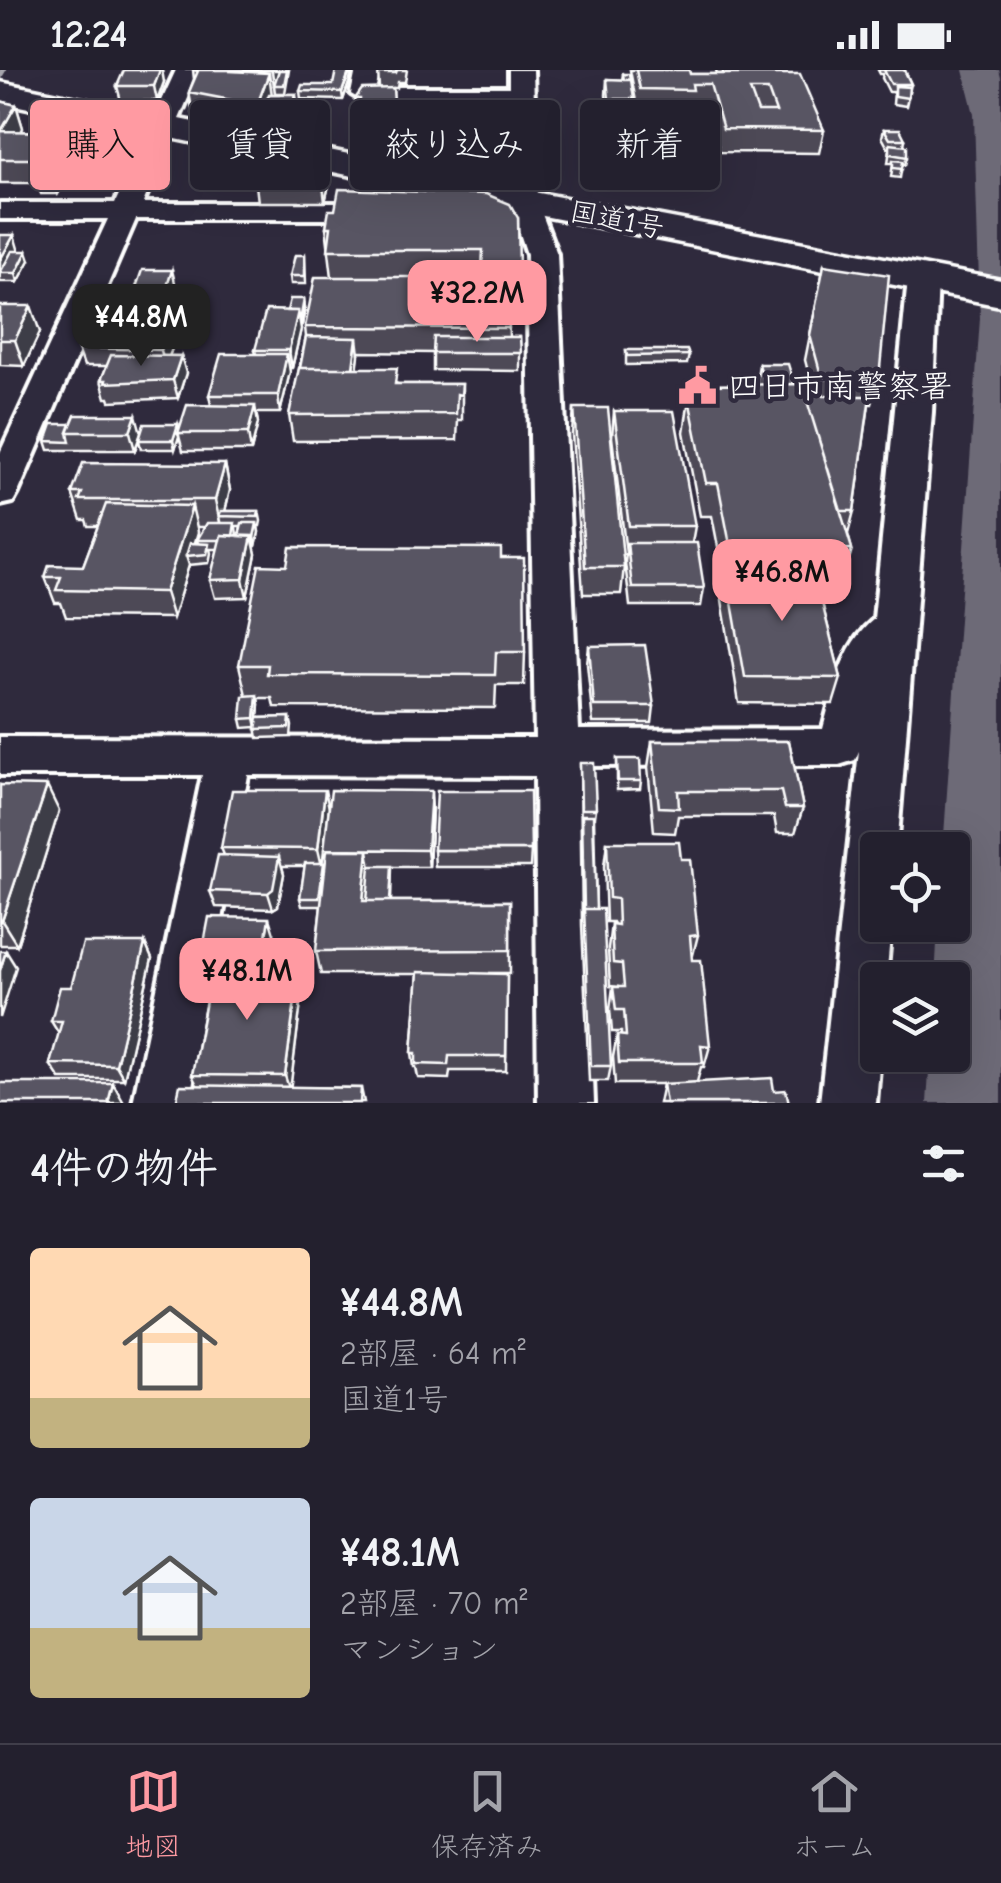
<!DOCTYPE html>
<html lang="ja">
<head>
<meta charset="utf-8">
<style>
	:root { --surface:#23202e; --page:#2b2836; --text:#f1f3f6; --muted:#a3a3aa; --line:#403e4a; --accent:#ff9aa2 }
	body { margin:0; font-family:"Comic Neue","Klee One",sans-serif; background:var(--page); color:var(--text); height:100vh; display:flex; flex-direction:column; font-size:38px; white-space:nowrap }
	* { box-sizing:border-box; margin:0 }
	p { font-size:32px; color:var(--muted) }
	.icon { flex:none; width:55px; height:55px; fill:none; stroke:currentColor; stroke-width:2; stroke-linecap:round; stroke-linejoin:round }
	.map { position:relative; height:1033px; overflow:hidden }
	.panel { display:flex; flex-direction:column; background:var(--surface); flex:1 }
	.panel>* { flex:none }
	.banner { position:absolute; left:30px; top:30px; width:942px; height:90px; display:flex; gap:20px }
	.controls { position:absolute; left:860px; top:762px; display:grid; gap:20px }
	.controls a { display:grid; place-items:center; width:110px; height:110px; border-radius:10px; background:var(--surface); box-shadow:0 10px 40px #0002,0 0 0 2px var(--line); font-size:50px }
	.price { position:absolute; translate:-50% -85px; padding:0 22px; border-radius:20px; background:var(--accent); color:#111; font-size:32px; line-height:65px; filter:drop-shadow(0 2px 5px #0008) }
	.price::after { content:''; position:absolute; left:50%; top:60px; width:30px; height:22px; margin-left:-15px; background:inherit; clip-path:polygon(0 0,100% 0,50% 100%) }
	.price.active { background:#222; color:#fff }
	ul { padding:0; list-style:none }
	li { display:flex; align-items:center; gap:30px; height:250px; padding:0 30px }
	li span { display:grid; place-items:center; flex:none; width:280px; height:200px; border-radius:10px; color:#555 }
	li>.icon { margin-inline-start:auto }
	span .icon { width:120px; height:120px; fill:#fffc; stroke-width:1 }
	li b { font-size:42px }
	h2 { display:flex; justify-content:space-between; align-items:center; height:120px; padding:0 30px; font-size:42px }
	.pill { padding:0 35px; border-radius:10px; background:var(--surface); box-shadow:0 10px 40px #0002,0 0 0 2px var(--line); font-size:35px; line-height:90px }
	.pill.active { background:var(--accent); color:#111 }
	.status { display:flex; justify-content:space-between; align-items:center; height:70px; padding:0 50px; background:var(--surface); direction:ltr }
	.status svg { height:28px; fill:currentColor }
	.tabs { display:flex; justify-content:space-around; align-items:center; height:140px; border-top:2px solid var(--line); background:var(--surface); font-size:28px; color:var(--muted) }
	.tabs a { display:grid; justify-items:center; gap:5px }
	.tabs .active { color:var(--accent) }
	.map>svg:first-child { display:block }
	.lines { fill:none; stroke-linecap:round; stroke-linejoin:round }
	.stream { stroke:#a7a6ad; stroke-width:6 }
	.river { fill:#6d6a77; fill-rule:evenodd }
	.minor-casing { stroke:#fff; stroke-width:8 }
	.highway-casing { stroke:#fff; stroke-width:7 }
	.minor { fill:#2f2a3d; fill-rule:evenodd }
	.highway { fill:#2f2a3d; fill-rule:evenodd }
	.wall { fill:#4d4956; stroke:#fff; stroke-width:2.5; fill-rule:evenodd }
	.shaded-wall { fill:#3e3c46; stroke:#fff; stroke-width:2.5 }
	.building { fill:#595564; stroke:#fff; stroke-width:2.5; fill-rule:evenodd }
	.labels { text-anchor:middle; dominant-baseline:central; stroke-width:9; stroke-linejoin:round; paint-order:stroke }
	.far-street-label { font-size:28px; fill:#fff; stroke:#2f2a3d }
	.poi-label { font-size:32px; fill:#fff; stroke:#2f2a3d; text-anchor:start }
</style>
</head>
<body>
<div class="status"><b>12:24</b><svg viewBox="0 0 49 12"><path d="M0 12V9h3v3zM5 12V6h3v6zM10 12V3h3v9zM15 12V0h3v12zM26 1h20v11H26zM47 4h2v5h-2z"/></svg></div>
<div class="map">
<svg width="1001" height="1033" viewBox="0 0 1001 1033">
	<rect width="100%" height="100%" fill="#2f2a3d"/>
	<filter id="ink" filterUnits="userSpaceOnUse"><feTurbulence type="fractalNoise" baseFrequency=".01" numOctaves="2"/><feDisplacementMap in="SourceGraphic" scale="20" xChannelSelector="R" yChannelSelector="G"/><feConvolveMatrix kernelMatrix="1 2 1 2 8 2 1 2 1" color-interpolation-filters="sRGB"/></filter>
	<g filter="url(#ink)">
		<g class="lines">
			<!-- stream -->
			<path class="stream" d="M0 5 3 0"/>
			<!-- river -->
			<path class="river" d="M963 0H999L1001 8V1033H927L930 985H952V910H935L938 855H952V780H943L980 248 974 44Z"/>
			<defs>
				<path id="minor" d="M176 0H200L143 133H380L394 141 380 149H136L18 423 13 432 0 435V383L108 149H0V133H115Z
					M356 0H380L376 17H509V0H533L537 131 557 184 579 660 823 659C834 620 841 576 874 549L908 209 912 203H934L938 209 932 342 897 780H878V855H891L886 910H878L880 985 876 1033H820L859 681 855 690 839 695 581 696 594 1033H538L535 706 248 705 189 1033H133L202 705H0V667L535 668 527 184 509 131V31H363L351 24Z"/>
				<path id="highway" d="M0 12 523 120 1001 210V236L523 142 0 32Z"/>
			</defs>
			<!-- minor casing -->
			<use href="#minor" class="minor-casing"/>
			<!-- highway casing -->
			<use href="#highway" class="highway-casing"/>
			<!-- minor -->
			<use href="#minor" class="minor"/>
			<!-- highway -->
			<use href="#highway" class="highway"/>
		</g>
		<!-- wall -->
		<path class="wall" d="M193 0H289L285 23H275L296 24 297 32 294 40H267L261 58 193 44 189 22 194 9Z
			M351 0V7L343 30 301 29 300 21 333 15Z
			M378 0H407L405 12H398L397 18H393L395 49H361V45H357L355 29 379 18Z
			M630 0H689L690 4H717L716 0H778L824 60 819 83 720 82 707 37H705L709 53 708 61H700L695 44 696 37H691L690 42H638Z
			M878 0H905L911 14 906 36 893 34 894 22H889L882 8 883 4H880Z
			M623 4 630 10 634 29 633 45H608L606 25 607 9 622 10Z
			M164 12 157 31H121L117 16Z
			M0 31 16 35 23 58 21 61 50 62 52 69 73 61 79 85 58 124H41L37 113H0Z
			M437 45 436 69H426V64L413 58V50Z
			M884 59 905 69 904 76 907 87 905 95H902L900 108 891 107 893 93H888L890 78H888L882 67Z
			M256 115H329L325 132H258Z
			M518 148V230H483V212H437L438 235 508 236 509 267H520V301L433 300V283L359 282 357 298 398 314H462V350H458L457 370 293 371 289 345 306 267 305 257 332 207 326 157Z
			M0 165 30 190 18 212H0Z
			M305 185 306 214H291L290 206Z
			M824 195 879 308 872 334H869L854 441 848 464 852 479 843 512 817 513 841 608 833 634 739 633 722 530 725 513 712 446H700L684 362 689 329H700L702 315H756L759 294 804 321H813L805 290Z
			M176 217 167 247 136 246 132 229Z
			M304 229 305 238 302 255H300L301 259 292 298H289L290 302 280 343H256L258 353 251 381H183L179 366 175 379H141L139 370 178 354 179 360 211 335 209 325 256 284 255 280 287 241Z
			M0 236 40 262 24 296 0 295Z
			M76 273 173 276 169 286H181L186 303 178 328 110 331 109 328H106L101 310 107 296H84Z
			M626 280 689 285 687 294 626 295Z
			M574 338 624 497 621 524H583L572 364Z
			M614 341 695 456 692 473 704 518 701 536H630L625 492 626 483 612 367Z
			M52 354 141 363 135 380H49L46 371Z
			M225 394 230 420 225 441H259L261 451 260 456H258L259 462 256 476H254L256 484 247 527 215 528 210 510 218 479H210L211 483 209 493 189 495 173 548 66 547 61 533H55L45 507 83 496 98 456H88L86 450H81L72 423ZM236 456H241L239 466H237ZM197 457H205L197 470 198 473H195L198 462Z
			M501 488 525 582 524 615H496L495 638 274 637 272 628H258L259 634 258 648 290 647 292 656 291 667 258 668 256 657 243 658 241 649 246 625 239 595 287 496Z
			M589 576 654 636 652 653H593L587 594Z
			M652 671H789L803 738 795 763H777L774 746H678L675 763 654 762 648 697Z
			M617 689 641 711 640 719 617 720Z
			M580 693 596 739 595 747H594L596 839 611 996 608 1011H589L582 855Z
			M0 715 59 741 17 875H0Z
			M329 738 432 739 429 797H392L391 831H510V903H489L507 904 506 1001H450L449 1009 418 1008 416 997H414L412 983 418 904H321L316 881 321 836H302L300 828 305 796H282L284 804 278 836 273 839 216 837 210 821 224 785 221 778ZM324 779 326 790 325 798 322 793Z
			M607 772 681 789 698 865 692 889 710 976 704 997H701L697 1012 774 1021 789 1033H659L663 1014H615L613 987 617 965 621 966V962H612L610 939 613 917H619L610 916 608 878 611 854H614L613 852H606L604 796Z
			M434 780H531L530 797H435Z
			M274 864 268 900H299L303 916 290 1017 361 1018 364 1032 176 1033 197 1015 192 1005 207 925H198L195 917 206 902 201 889Z
			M145 873 152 889 124 1009H60L50 994 59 964 51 951Z"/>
		<!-- shaded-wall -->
		<path class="shaded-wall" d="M160 0H162L164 12 157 31 154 16Z
			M272 0H282L274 15 275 23 272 1Z
			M351 0V7L343 30 342 22Z
			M269 3 272 26 266 32 267 40 261 58 257 35Z
			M16 35 23 58 9 84 1 61Z
			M73 61 79 85 58 124 51 100Z
			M50 62 56 85 35 100 32 89Z
			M327 99 329 115 325 132 323 115Z
			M14 165 19 182 0 203V190Z
			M27 181 30 190 18 212 16 203Z
			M172 200 176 217 167 247 163 229Z
			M304 229 305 238 302 255 301 246Z
			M31 236 40 262 24 296 15 270Z
			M298 241 301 259 292 298 289 280Z
			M169 259 173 276 165 297 161 280Z
			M357 268 359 285 355 318 353 300Z
			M287 284 290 302 280 343 278 325Z
			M181 286 186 303 178 328 173 310Z
			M255 336 258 353 251 381 248 363Z
			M136 345 141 363 135 380 130 362Z
			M178 354 180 363H178L179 366 175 379 173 370Z
			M225 394 230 420 224 446H219L221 457 215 430Z
			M192 436 198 462 191 485 186 486 189 495 173 548 165 522Z
			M257 453 259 462 256 476 254 467Z
			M252 466 256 484 247 527 243 509Z
			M257 625 259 634 257 657 255 648Z
			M47 716 59 741 17 875 2 851Z
			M325 720 329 738 322 796 318 779Z
			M431 721 432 739 429 797 427 780Z
			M368 780 372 805 368 847 363 831Z
			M279 787 284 804 278 836 273 839 268 823Z
			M269 848 274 864 267 906 262 890Z
			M145 873 152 889 124 1009 116 995Z
			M6 881 16 897 0 948V900Z
			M299 900 303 916 290 1021 285 1006Z
			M113 1013 124 1033H108Z"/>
		<!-- building -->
		<path class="building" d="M124 0H160L154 16H117Z
			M193 0H272L229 1 269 3 257 35 189 22 198 1Z
			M279 0H287L284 15H274Z
			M336 0H350L342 22 300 21 302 15H333Z
			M378 0H397L396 3H378Z
			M636 0H689L690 4H800L824 60 723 59 710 14H692L693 20 640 19ZM750 20H768L776 42H758Z
			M722 0H778L779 4H724Z
			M884 0H904L911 14H891Z
			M623 4H629L630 10H624Z
			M607 9 631 10 634 29H609Z
			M895 16 909 17 908 28 895 26Z
			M393 18 394 34H360V29H355L362 19Z
			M269 24H296L293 32H266Z
			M0 31 16 35 1 61 50 62 32 89H0Z
			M696 36H704L709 53 701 52Z
			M414 45H437L436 61 426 60V56L413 50Z
			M884 59H900L905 69H890Z
			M56 61H73L51 100H34Z
			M890 74 907 76V87L890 84Z
			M893 90 903 91 902 99 893 98Z
			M327 99 323 115H256L260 100Z
			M339 119 486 124 510 134 518 148 519 198H482L483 180H328L331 157H326L329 140H335Z
			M0 165H14L0 190Z
			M12 181H27L16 203H0Z
			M295 185H305V206H290Z
			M824 195 889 205 879 308H858L860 313 847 314 844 309H822L810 265Z
			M142 200H172L163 229H132Z
			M315 207H437L435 236H508L509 258 305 257Z
			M290 229H304L301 246H299L298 241H287Z
			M0 236H31L15 270H0Z
			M266 240 298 241 289 280H255Z
			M88 258 169 259 161 280 79 278 81 273H76Z
			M306 267 357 268 353 298H300Z
			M434 267H520L521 283H433Z
			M626 280H687L689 285 627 286Z
			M221 284H287L278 325H209Z
			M111 285 181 286 173 310 105 313 106 310H101Z
			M759 294H788L794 314 765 315Z
			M299 298H397L395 314H462L461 325 457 324 456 344 289 345Z
			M802 314 852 479 731 480 718 413H706L689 329H705L702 315Z
			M804 321 822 322 824 326H870L854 441H841Z
			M187 335 255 336 248 363H178Z
			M574 338H608L624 497H585Z
			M614 341H674L695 456H629Z
			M75 345H136L130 362H68Z
			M52 354H71L68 362 70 372 46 371Z
			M144 354H178L173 370H139Z
			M83 393 225 394 215 430H79L82 423H72Z
			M106 434 192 436 165 522 56 520 61 507H45L49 495 83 496Z
			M221 441H259L258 447 219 446Z
			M207 453H235L233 466 221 465 220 470H197Z
			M242 453H257L254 467 239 466Z
			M221 465 252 466 243 509 210 510Z
			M190 473 209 474 207 484 186 486Z
			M627 473H697L704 518H632Z
			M290 477 501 478V488H524L525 582H496L495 605 267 604 268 595H239L259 495 287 496Z
			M767 487H794L798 505H815L841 608 745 607 727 504H770Z
			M645 575 654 636H594L589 576Z
			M257 625 255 648 241 649 243 626Z
			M290 647 289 658 256 659 258 648Z
			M652 671H789L803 738H785L781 721H678L679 738 659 737Z
			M617 689H640L641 711H618Z
			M580 693H594L596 739H581Z
			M0 715 47 716 2 851H0Z
			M232 720H325L318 779 221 778Z
			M331 720 431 721 427 780 324 779Z
			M437 721H530L531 780H434Z
			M582 745H593L596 839H584Z
			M607 772H679L681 789H690L698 865 690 866 692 890H701L710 976 701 975 703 993H619L617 965 626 966 624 940H616L613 917H624L622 894 613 893 611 854 618 855 617 829 609 828Z
			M327 780H368L363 831H510V880L316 881Z
			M218 785 279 787 273 819 268 823 210 821Z
			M305 793H324L319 828H300Z
			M370 796H392L390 831H367Z
			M584 839H603L611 996H591Z
			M209 847 269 848 262 890 201 889Z
			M83 873H145L116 995 50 994 62 951H51L60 917H71Z
			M0 881H6L0 900Z
			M212 900H299L285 1006 192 1005Z
			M199 901 212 902 209 917H195Z
			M418 902 507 904 506 986H449L448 995 416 994V983H412Z
			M772 1008 774 1021 786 1020 789 1033H666L663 1014Z
			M0 1013H113L108 1033H0Z
			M180 1015 361 1018 360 1033H176Z"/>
	</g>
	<!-- icons -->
	<defs>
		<symbol id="civic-bare" viewBox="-9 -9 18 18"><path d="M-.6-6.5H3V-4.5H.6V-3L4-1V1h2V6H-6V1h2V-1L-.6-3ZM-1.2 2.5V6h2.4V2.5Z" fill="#ff9aa2" stroke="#2f2a3d" stroke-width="2.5" paint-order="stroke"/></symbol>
	</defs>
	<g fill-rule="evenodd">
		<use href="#civic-bare" x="670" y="288" width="55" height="55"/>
	</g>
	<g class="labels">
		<!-- far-street labels -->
		<g class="far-street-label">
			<text transform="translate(617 150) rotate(11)">国道1号</text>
		</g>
		<!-- poi labels -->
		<g class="poi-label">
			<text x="728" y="316">四日市南警察署</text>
		</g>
	</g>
</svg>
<div class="controls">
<a><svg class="icon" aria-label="locate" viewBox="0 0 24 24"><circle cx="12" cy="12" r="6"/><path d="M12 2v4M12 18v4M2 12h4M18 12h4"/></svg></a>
<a><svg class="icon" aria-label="layers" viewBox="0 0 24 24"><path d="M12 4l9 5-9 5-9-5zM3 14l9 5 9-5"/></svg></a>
</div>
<b class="price" style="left:477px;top:275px">¥32.2M</b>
<b class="price active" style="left:141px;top:299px">¥44.8M</b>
<b class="price" style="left:782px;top:554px">¥46.8M</b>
<b class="price" style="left:247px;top:953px">¥48.1M</b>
<div class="banner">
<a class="pill active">購入</a>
<a class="pill">賃貸</a>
<a class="pill">絞り込み</a>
<a class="pill">新着</a>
</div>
</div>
<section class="panel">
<h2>4件の物件<svg class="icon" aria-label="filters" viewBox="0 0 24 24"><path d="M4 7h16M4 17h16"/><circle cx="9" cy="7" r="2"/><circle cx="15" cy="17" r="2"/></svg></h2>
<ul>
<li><span style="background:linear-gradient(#ffd9b3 75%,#c2b280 0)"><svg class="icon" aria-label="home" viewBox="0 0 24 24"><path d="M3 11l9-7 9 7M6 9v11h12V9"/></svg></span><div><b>¥44.8M</b><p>2部屋 · 64 m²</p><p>国道1号</p></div></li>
<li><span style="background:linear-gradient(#c9d6e8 65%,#c2b280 0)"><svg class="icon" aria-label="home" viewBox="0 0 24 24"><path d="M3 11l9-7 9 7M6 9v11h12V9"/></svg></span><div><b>¥48.1M</b><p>2部屋 · 70 m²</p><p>マンション</p></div></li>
</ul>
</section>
<nav class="tabs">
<a class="active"><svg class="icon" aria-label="map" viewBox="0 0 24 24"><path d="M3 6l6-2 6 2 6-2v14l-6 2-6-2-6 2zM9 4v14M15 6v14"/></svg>地図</a>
<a><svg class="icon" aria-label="saved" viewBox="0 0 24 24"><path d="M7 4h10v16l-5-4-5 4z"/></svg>保存済み</a>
<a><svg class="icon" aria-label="home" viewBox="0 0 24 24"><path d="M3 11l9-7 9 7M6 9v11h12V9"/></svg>ホーム</a>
</nav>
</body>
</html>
